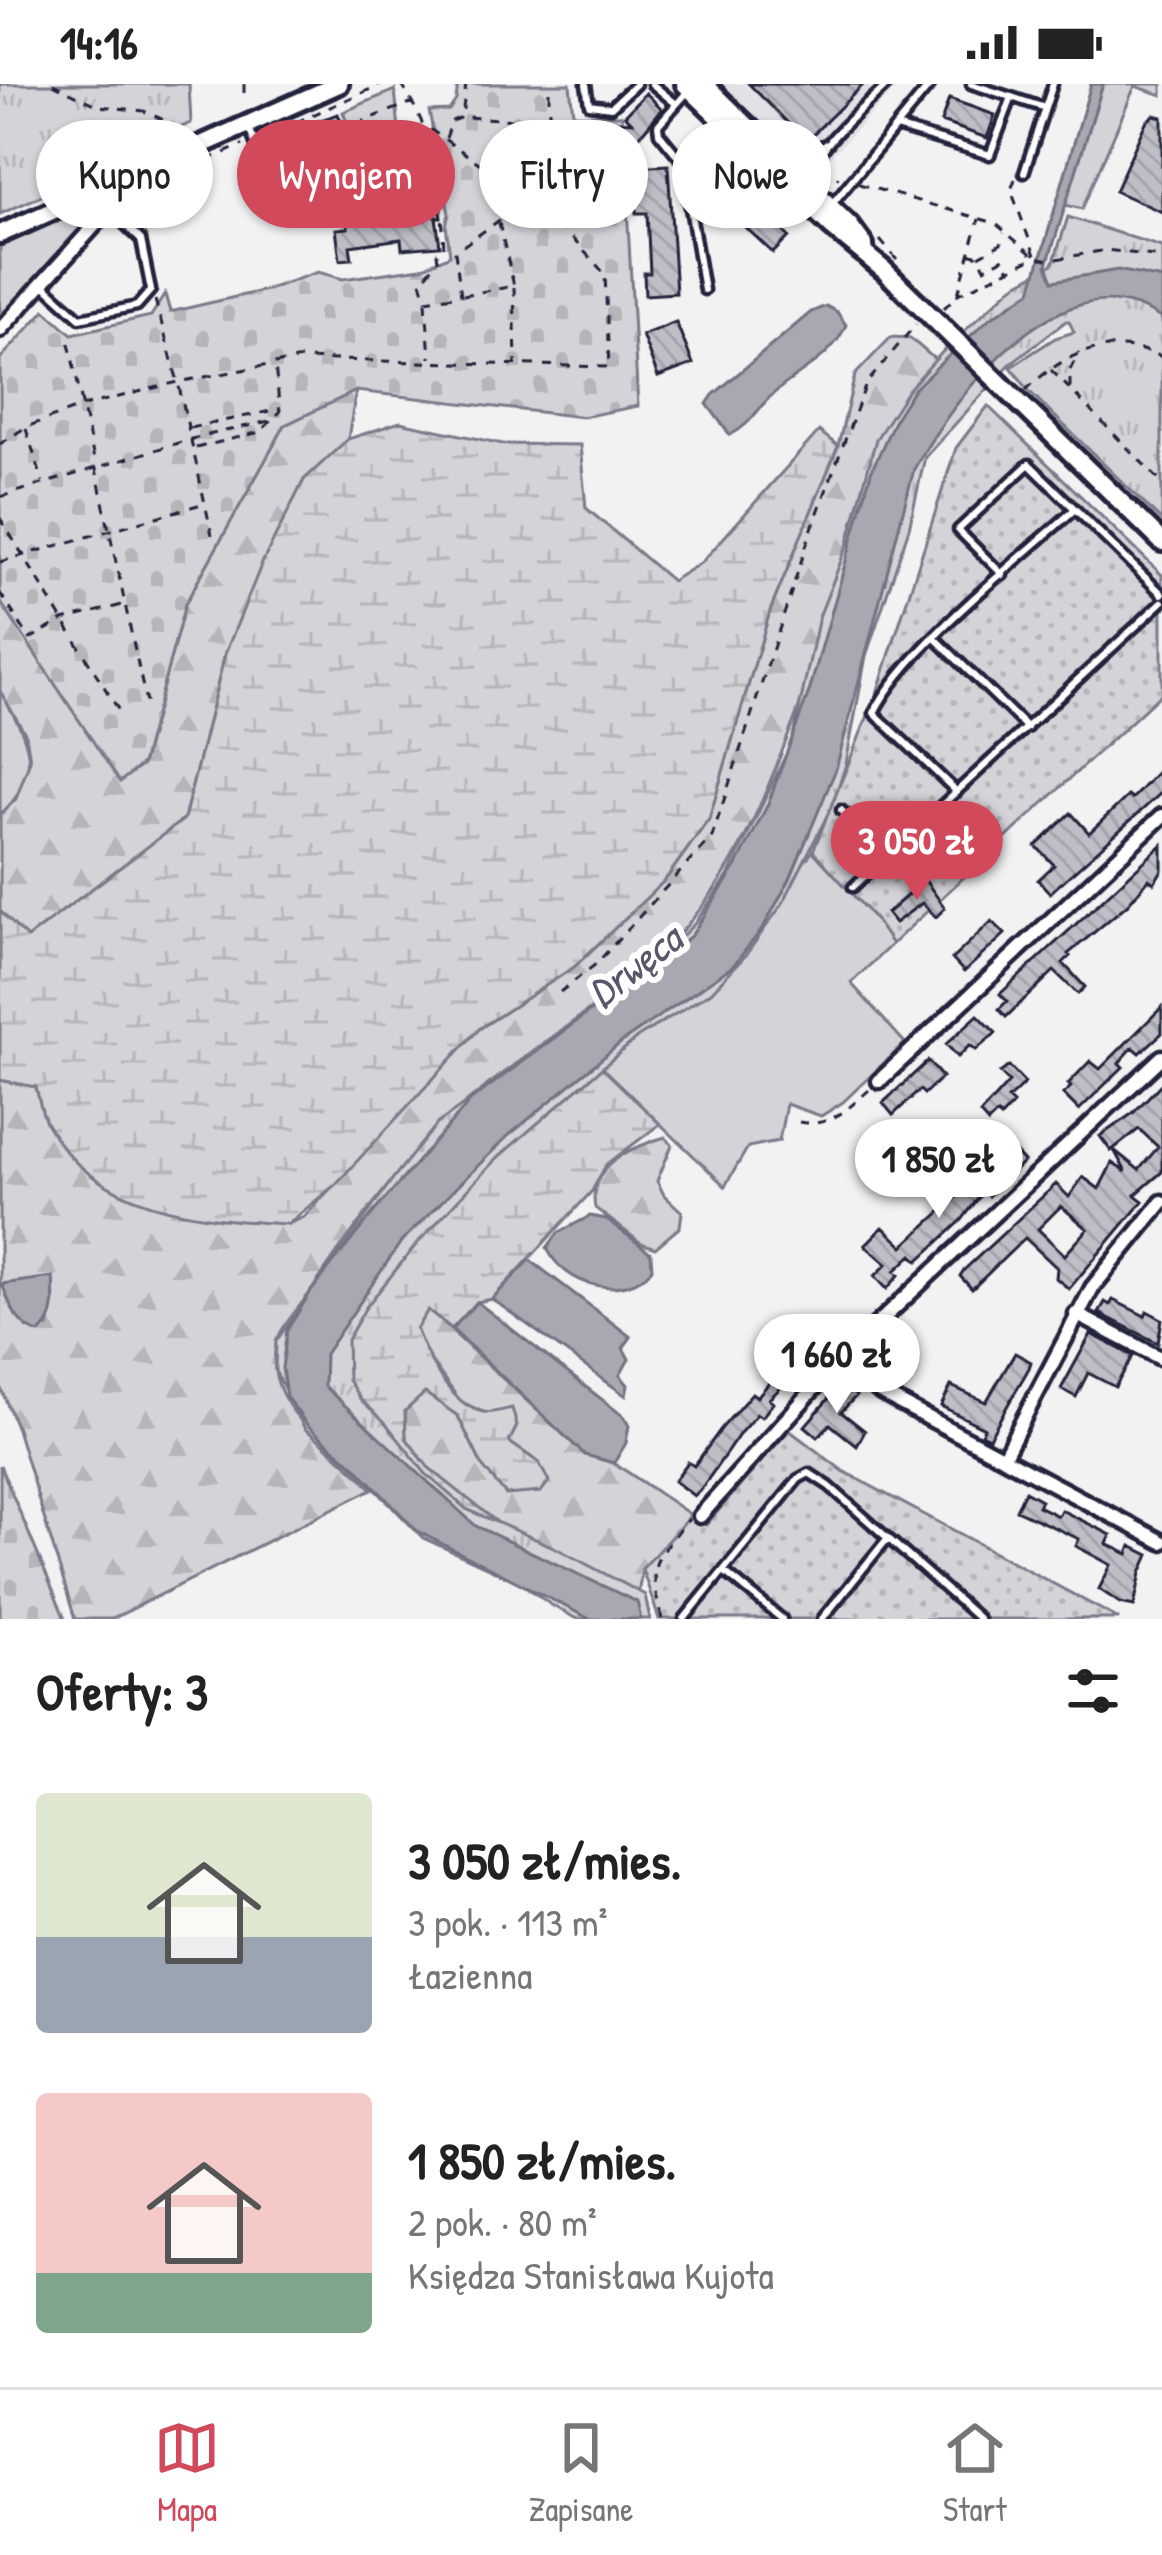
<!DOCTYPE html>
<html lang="pl">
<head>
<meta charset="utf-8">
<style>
	:root { --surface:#fff; --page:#f2f2f2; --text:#222; --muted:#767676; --line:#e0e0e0; --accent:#d1495b }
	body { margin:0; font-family:"Patrick Hand",sans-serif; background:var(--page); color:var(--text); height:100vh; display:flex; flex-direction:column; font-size:45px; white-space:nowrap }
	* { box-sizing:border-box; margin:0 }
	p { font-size:39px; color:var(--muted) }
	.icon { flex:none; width:66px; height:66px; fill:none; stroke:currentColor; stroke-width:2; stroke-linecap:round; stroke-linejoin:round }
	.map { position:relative; height:1535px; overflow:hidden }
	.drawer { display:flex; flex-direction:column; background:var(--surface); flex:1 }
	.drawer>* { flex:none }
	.hud { position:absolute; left:36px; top:36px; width:1092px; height:108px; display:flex; gap:24px }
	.price { position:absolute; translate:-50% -102px; padding:0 27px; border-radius:42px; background:#fff; color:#222; font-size:39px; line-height:78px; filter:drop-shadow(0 3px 6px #0008) }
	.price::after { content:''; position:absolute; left:50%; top:72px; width:36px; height:27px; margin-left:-18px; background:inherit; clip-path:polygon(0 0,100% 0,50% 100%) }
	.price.current { background:var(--accent); color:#fff }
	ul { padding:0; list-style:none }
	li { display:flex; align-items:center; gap:36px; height:300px; padding:0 36px }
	li span { display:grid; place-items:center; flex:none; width:336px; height:240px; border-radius:12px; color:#555 }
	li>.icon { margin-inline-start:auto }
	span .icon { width:144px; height:144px; fill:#fffc; stroke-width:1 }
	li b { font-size:51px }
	h2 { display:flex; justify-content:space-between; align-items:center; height:144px; padding:0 36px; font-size:51px }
	.chip { padding:0 42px; border-radius:54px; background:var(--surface); box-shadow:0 3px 9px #0004; font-size:42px; line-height:108px }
	.chip.current { background:var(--accent); color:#fff }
	.status { display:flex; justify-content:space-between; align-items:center; height:84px; padding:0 60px; background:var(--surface); direction:ltr }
	.status svg { height:33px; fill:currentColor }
	.tab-bar { display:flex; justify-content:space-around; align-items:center; height:168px; border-top:3px solid var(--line); background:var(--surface); font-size:33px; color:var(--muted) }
	.tab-bar a { display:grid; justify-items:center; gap:6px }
	.tab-bar .current { color:var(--accent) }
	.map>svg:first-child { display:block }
	.built { fill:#e2e2e6 }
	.grass { fill:#d3d3d8; stroke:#7a7a8a; stroke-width:3 }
	.forest { fill:url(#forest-firs); stroke:#7a7a8a; stroke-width:3; fill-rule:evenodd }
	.wetland { fill:url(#wetland-marsh); stroke:#7a7a8a; stroke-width:3 }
	.cemetery { fill:url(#cemetery-stones); stroke:#7a7a8a; stroke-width:3 }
	.park { fill:url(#park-tufts); stroke:#7a7a8a; stroke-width:3 }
	.garden { fill:url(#garden-dots); stroke:#7a7a8a; stroke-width:3 }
	.water { fill:#a8a8b2; stroke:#727282; stroke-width:3 }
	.building { fill:url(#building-back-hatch); stroke:#22223b; stroke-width:3; fill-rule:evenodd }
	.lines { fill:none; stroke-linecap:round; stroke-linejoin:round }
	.lane-casing { stroke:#22223b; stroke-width:15 }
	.street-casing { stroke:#22223b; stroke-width:21 }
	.secondary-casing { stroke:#22223b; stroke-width:26 }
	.path { stroke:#22223b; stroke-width:3; stroke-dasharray:9 9; stroke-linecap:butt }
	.lane { stroke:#fff; stroke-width:6 }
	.street { stroke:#fff; stroke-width:12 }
	.secondary { stroke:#fff; stroke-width:16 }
	.labels { text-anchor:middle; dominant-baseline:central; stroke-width:12; stroke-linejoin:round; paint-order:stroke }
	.water-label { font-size:42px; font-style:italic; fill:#58586b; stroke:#fff }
</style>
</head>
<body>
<div class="status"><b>14:16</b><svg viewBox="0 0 49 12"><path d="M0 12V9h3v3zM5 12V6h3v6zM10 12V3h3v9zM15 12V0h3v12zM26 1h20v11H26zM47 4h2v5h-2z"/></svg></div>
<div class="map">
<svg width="1162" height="1535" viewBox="0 0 1162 1535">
	<defs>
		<pattern id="forest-firs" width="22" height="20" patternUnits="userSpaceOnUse" patternTransform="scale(3)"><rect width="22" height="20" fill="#d3d3d8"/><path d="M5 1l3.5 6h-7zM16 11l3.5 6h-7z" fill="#b5b5ba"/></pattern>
		<pattern id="wetland-marsh" width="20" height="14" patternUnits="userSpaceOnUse" patternTransform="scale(3)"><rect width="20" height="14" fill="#d3d3d8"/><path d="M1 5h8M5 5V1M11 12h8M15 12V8" fill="none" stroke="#b5b5ba"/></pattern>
		<pattern id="cemetery-stones" width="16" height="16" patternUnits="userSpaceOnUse" patternTransform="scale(3)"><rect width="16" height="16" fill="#d3d3d8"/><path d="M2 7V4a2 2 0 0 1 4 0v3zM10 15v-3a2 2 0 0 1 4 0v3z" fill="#b5b5ba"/></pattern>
		<pattern id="park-tufts" width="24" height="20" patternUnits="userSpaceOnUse" patternTransform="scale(3)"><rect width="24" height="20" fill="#d3d3d8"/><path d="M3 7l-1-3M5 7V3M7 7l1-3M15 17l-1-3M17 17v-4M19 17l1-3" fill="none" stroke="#b5b5ba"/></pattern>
		<pattern id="garden-dots" width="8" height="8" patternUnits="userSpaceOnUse" patternTransform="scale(3)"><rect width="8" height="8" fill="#d3d3d8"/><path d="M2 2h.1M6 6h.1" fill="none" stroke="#b5b5ba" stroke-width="1.8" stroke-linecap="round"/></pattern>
		<pattern id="building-back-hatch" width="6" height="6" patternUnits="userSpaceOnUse" patternTransform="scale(3)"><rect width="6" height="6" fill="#bebec6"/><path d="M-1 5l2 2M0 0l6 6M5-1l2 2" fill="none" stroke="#a3a3ab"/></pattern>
	</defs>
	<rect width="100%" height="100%" fill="#f2f2f3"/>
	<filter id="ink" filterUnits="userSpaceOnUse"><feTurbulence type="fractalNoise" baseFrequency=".00833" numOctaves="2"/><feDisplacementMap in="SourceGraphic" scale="24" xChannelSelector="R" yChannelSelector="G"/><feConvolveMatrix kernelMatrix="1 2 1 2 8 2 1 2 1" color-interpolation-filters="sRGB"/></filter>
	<g filter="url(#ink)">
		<!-- built -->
		<path class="built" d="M720 0H900L813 91Z"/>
		<!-- grass -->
		<path class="grass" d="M1103 0H1162V11L1135 2 1082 125 1065 121Z
			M395 6 402 74 377 79 378 97 369 98 343 28Z
			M92 119 97 127 0 234V162Z
			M0 607C28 655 47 686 0 731Z
			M813 767 874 834 892 860 851 899 905 959 843 1018 821 1032 786 1020 779 1057 748 1063 725 1102 597 979 790 795Z"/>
		<!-- forest -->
		<path class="forest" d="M891 253 910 254 938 278C896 383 853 487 812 591 772 689 742 795 661 868 601 923 529 965 467 1018 411 1066 357 1139 316 1200 305 1218 280 1241 276 1261 262 1326 337 1364 372 1405L112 1535H75L17 1345 0 1302V996L36 1003 46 1039 288 1140 304 1133 479 945 574 883 665 796 709 735 770 527 838 362 855 291ZM53 1194 54 1217 48 1243 16 1232 3 1200Z
			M356 307 348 355 304 396 225 570 184 735 26 855 0 827V731L16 715 30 676 26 651 0 607V517L120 697 142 681 185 520 285 341Z
			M665 1053 672 1061 657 1097 664 1111 682 1128 680 1143 655 1164 641 1159 595 1124C587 1081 630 1064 665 1053Z
			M428 1225 585 1371 614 1379 691 1431 642 1485 637 1518 537 1470 463 1412 427 1383 406 1354 405 1327 425 1308 458 1332 483 1383 538 1378 509 1358 485 1329 460 1317 426 1270 416 1245Z"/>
		<!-- wetland -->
		<path class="wetland" d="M400 338 503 360 580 361 586 424 672 497 702 478 819 347 838 362 770 527 709 735 665 796 574 883 479 945 336 1100 288 1140C200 1135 94 1128 47 1040 41 1029 39 1015 36 1003L0 996V827L27 854 184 735 225 570 262 479 304 396 348 355Z
			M597 979 660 1040 606 1081 592 1107 492 1215 477 1218 452 1245 428 1226 416 1245C427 1273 450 1321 483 1328 491 1330 503 1326 512 1324L517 1342 509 1358 538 1378 549 1397 541 1408 506 1411 483 1383 458 1332 425 1309 405 1327 406 1354 428 1383 537 1470 476 1443 323 1302 325 1270 401 1158Z"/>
		<!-- cemetery -->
		<path class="cemetery" d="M458 0H570L573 30 622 31 638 322 582 333 356 307 285 341 185 520 142 680 120 698 0 517V275L45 226 72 250 151 232 165 210 170 228 266 206 318 188 343 195 421 184 450 171 446 141 449 130 429 27 449 26 456 16Z
			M0 1381 65 1535H0Z"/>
		<!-- park -->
		<path class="park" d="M0 0H189L191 39 163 51 131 73 0 130Z
			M1068 133 1162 163V437L1029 307 1011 283 1055 254 1074 248 1069 237H1066L1011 279 925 373 909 444 866 572 846 680 832 722 783 819 745 872 711 908 638 953 496 1075 415 1162 366 1223 347 1256 348 1296 361 1316 384 1337 426 1390 466 1425 554 1463 645 1511 650 1535H577L551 1521 521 1499 423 1454 351 1380 305 1345 275 1287 276 1257 394 1093 438 1039 580 938 658 876 695 839 728 792 792 658 819 533 848 459 876 355 908 306 946 264 1013 202 1053 180Z"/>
		<!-- garden -->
		<path class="garden" d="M988 322 1162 491V609L892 860 874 834 813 767 877 609 956 364Z
			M789 1346 843 1387 1119 1535H659L642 1485 691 1431 706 1441Z"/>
		<!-- water -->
		<path class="water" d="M1091 0H1103L1047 181 1053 197 1118 186 1162 195V235C1063 167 956 310 914 385L836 685 790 795 763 844 733 882 623 957 508 1052 401 1158 325 1270 324 1302 476 1442 637 1518 641 1535H590L417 1447 356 1383 308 1342 286 1313 282 1284 287 1246 312 1206 373 1129 471 1016 691 852 737 781 768 720 810 605 871 388 896 333 913 306 942 278 989 235 1031 207Z
			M826 222 837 228 846 241C832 275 796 288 771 312 756 327 749 342 730 351L707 320 713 311 811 228Z
			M590 1132 606 1135 651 1169 652 1185C624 1218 564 1202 547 1164L558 1149Z
			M530 1176 631 1253 623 1264 629 1275 620 1291 628 1301 626 1312 492 1215Z
			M53 1193C54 1213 56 1236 40 1249 17 1244 10 1220 2 1200Z
			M477 1218 622 1331 629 1341 626 1359 614 1379 585 1371 452 1245Z"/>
		<!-- building -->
		<path class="building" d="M749 0H864L806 57Z
			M646 9 662 25 637 55 617 37 632 38 625 31Z
			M949 15 995 31 987 54 941 38Z
			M338 30 355 70 340 76 335 66 288 85 292 93 279 98 264 61 289 51 288 47Z
			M1154 31 1162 33V128L1115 107 1146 38Z
			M718 69 729 87 737 88 762 113 756 120 789 153 773 169 693 94Z
			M668 81 676 209 645 211 644 189H650L647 129H636L634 83Z
			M257 84 268 111 275 115 298 107 299 112 324 109 344 105 343 101 435 86 441 133H436L440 162 402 165 401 155 350 162 352 175 340 176 336 145 348 144 345 116 258 127 252 85Z
			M676 238 693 280 658 293 642 251Z
			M1162 683V708L1050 809 1038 796 1054 781 1036 762 1071 729 1089 749 1128 712 1132 715Z
			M1162 761V786L1154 799 1149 795 1128 820 1068 870 1070 872 1063 879 1085 903 1078 910 1054 887 1006 933 999 925 1007 917 1000 910Z
			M925 796 945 824 936 833 922 819 895 839 887 829Z
			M992 837 1005 850 964 888 952 875Z
			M1162 923V949L1140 969 1133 963 1119 979 1123 983 1079 1026 1063 1010 1071 1003 1068 1000 1090 977 1100 985Z
			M978 931 996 949 976 966 970 961 958 973 946 960Z
			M928 977 942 993 924 1010 920 1006 893 1031 883 1019Z
			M1009 982 1025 999 1008 1015 1013 1020 1000 1034 997 1030 988 1039 980 1030 1009 998 1000 989Z
			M1162 999V1088L1135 1111 1143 1117 1069 1205 1056 1194 1057 1184 1025 1154 972 1205 960 1192 964 1186 1056 1100 1069 1113 1083 1093 1099 1105 1112 1079 1126 1088 1114 1066 1139 1086 1158 1063 1139 1045 1111 1067 1100 1052 1133 1029ZM1061 1122 1088 1145 1065 1171 1038 1145Z
			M1011 1064 1024 1078 988 1112 983 1108 962 1136 918 1177 912 1171 895 1187 899 1191 887 1205 875 1192 887 1180 865 1161 883 1143 903 1162Z
			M1113 1216 1145 1232 1147 1227 1162 1235 1158 1259 1099 1229 1105 1218 1110 1221Z
			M1091 1250 1133 1272 1115 1303 1088 1289 1076 1313 1061 1305Z
			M1015 1269 1031 1278 1029 1284 989 1354 981 1350 984 1344 941 1322 951 1302 986 1318Z
			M780 1281 792 1293 769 1315 773 1319 762 1333 757 1330 741 1348 702 1404 694 1412 674 1397 688 1378 694 1382 721 1345 752 1309 757 1313 770 1298 767 1294Z
			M842 1299 856 1312 841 1328 865 1347 857 1362 830 1340 818 1353 805 1342Z
			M1025 1407 1041 1416 1038 1422 1058 1432 1061 1426 1111 1451 1107 1460 1128 1470 1131 1462 1149 1471 1141 1489 1134 1522 1120 1519 1099 1505 1111 1481 1076 1462 1079 1455 1016 1426Z"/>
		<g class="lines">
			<defs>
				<path id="lane" d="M586 0 589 20 611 23 636 0
					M652 0 675 19
					M971 0 1045 24 1053 0
					M690 5 658 41 659 49 682 77 704 206
					M248 42 275 108 311 94
					M896 43 990 71 1012 13
					M786 77 828 59
					M734 81 749 67
					M1024 89 1045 24
					M809 99C814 61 862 26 888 0
					M832 120 931 0
					M44 201 80 234 137 222 151 206 141 156 109 125
					M1003 491 958 446 1029 380 1075 425
					M935 554 1027 644
					M957 708 874 629C903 567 1021 474 1075 425L1162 510
					M841 726 888 771
					M853 803 1162 518
					M725 1488 782 1535
					M684 1535 798 1395 809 1389 829 1402 979 1535
					M822 1535 887 1455"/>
				<path id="street" d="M0 246 114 120 118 108 115 99
					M879 997 1162 732
					M1076 1230 1162 1275
					M842 1273 881 1309 1162 1458
					M1004 1372 1092 1204 1162 1118
					M700 1432 842 1273 1162 973"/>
				<path id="secondary" d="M685 0 831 142 884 186 1162 458
					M704 0 850 142 864 161
					M0 150 339 0"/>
			</defs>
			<!-- lane casing -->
			<use href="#lane" class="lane-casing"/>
			<!-- street casing -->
			<use href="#street" class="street-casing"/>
			<!-- secondary casing -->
			<use href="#secondary" class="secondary-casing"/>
			<!-- path -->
			<path class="path" d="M53 0 99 22 144 27 185 46
				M244 0V18
				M401 0C436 52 441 104 444 165L437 169 438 177 421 197 426 216 461 211 455 168C496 137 575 90 588 40L462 33
				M549 34V0
				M263 53 382 0
				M446 54 452 37 462 33 466 0
				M377 79 364 37 413 18
				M191 83 243 61
				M820 86 839 94
				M1015 95 1011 106 1035 171
				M859 100 995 139 1035 173 1051 176 1106 166 1162 173
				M139 105 151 151
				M880 156 897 176
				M969 169 979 172 985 184 1004 174 1009 184
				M979 172 1001 160 1004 149
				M514 203 516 278
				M958 210 979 135
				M463 211 514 202 499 139
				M155 216 178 298 212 451
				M426 218 430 274
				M944 224 958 210 1035 173
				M69 259 146 618
				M1051 286 1162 399
				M1070 304V286L1079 268
				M1026 306C1065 268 1109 250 1162 273
				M190 344 280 325
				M26 345 43 398
				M0 360 26 343 83 322 178 298 301 275 609 283 605 190 537 116 528 113 421 39
				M196 364 260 348 280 328 275 282
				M0 413 191 355 269 337
				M0 434 121 630
				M0 478 205 419
				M0 509 30 555 63 536 122 521
				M560 908 596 880 712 753 811 447 866 300 916 240
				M799 1038C829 1044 848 1025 869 1006
				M662 1535C647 1478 652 1479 689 1435"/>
			<!-- lane -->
			<use href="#lane" class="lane"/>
			<!-- street -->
			<use href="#street" class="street"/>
			<!-- secondary -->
			<use href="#secondary" class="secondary"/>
		</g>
	</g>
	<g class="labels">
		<!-- water labels -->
		<g class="water-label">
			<text transform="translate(634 881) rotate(-38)">Drwęca</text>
		</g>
	</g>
</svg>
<b class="price current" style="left:917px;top:819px">3 050 zł</b>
<b class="price" style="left:939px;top:1137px">1 850 zł</b>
<b class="price" style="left:837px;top:1332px">1 660 zł</b>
<div class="hud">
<a class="chip">Kupno</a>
<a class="chip current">Wynajem</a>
<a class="chip">Filtry</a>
<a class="chip">Nowe</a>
</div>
</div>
<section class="drawer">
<h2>Oferty: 3<svg class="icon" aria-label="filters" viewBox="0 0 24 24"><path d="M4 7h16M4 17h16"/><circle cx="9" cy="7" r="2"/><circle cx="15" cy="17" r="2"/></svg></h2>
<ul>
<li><span style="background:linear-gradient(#dfe7d0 60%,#9aa5b1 0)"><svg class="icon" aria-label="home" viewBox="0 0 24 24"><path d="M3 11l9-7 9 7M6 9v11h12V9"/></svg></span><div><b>3 050 zł/mies.</b><p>3 pok. · 113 m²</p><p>Łazienna</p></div></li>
<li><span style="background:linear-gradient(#f6c9c9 75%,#7fa58c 0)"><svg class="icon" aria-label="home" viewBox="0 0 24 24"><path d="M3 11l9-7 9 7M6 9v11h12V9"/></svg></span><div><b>1 850 zł/mies.</b><p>2 pok. · 80 m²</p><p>Księdza Stanisława Kujota</p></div></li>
</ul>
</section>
<nav class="tab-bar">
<a class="current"><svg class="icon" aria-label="map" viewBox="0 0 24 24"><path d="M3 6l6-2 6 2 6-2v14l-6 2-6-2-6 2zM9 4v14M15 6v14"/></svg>Mapa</a>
<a><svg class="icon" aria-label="saved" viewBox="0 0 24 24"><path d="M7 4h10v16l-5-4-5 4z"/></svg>Zapisane</a>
<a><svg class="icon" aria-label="home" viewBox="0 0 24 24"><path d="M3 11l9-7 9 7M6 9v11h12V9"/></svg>Start</a>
</nav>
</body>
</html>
